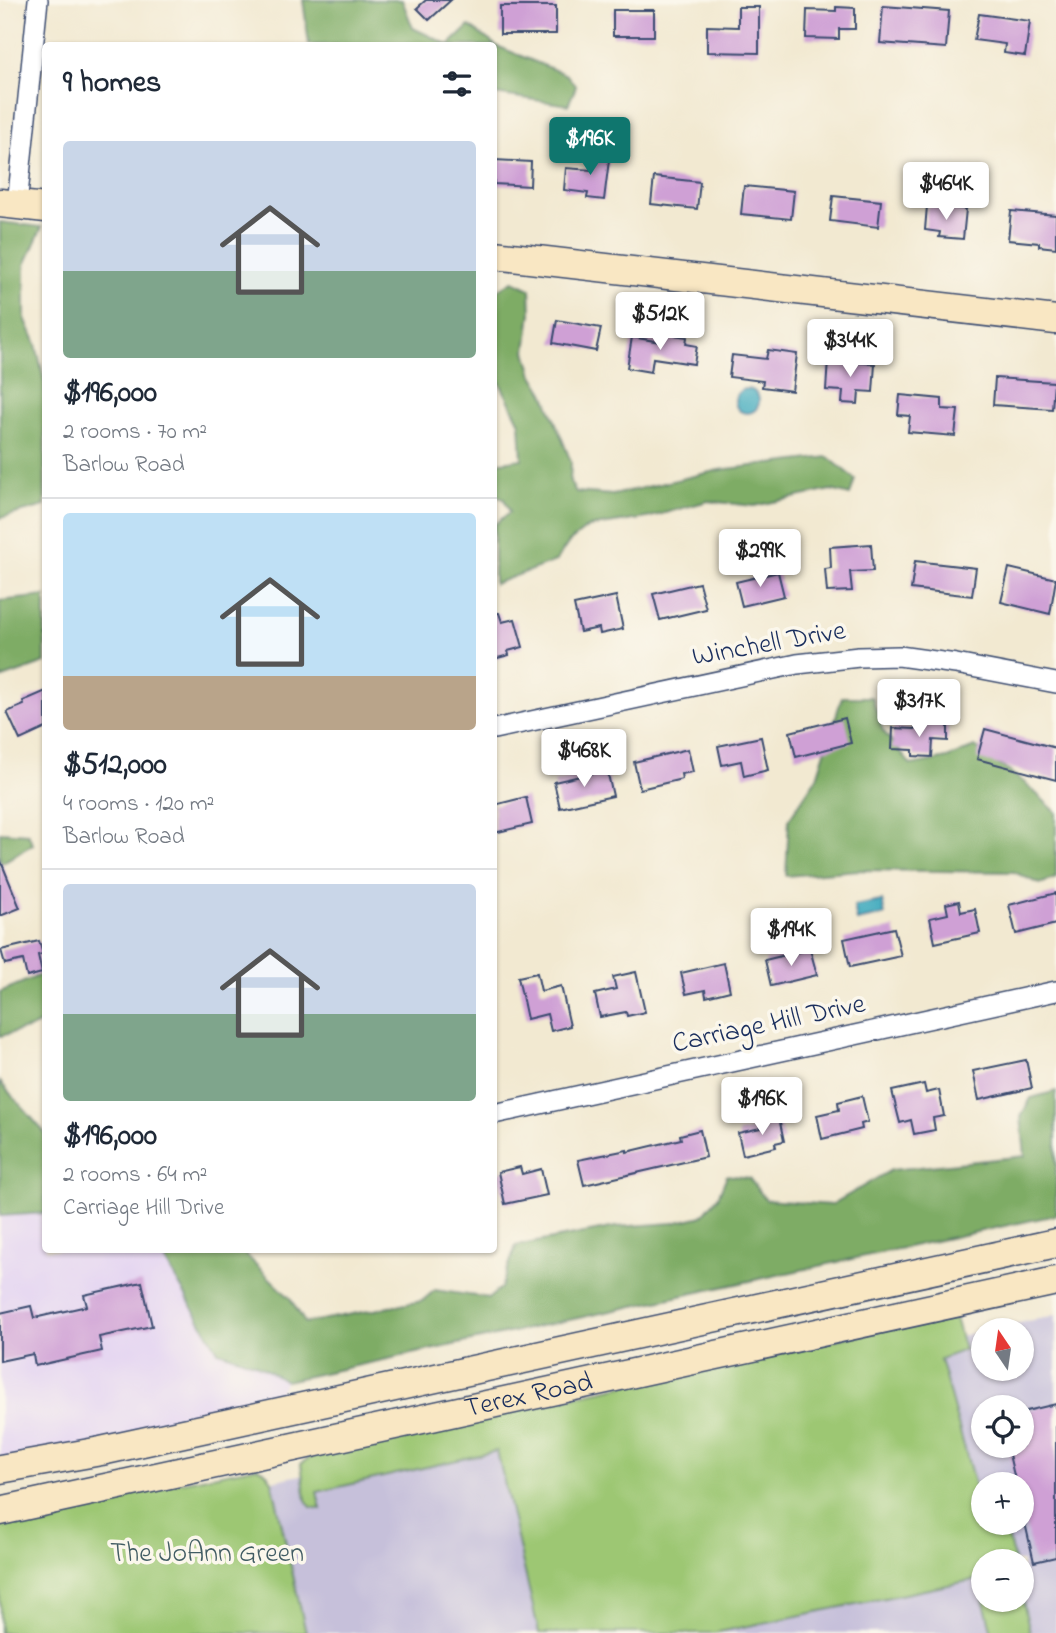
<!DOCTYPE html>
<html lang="en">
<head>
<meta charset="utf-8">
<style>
	:root { --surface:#fff; --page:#f2f2f3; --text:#1f2937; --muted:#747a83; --line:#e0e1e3; --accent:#0f766e }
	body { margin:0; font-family:"Indie Flower",sans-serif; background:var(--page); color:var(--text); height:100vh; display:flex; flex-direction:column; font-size:26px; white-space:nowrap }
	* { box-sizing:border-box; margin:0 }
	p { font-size:23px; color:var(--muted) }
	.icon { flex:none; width:38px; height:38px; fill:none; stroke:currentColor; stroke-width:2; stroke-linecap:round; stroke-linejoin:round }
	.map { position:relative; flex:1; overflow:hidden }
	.panel { position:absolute; left:42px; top:42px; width:455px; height:1211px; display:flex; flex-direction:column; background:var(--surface); border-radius:7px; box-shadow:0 2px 5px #0004 }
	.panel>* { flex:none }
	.needle { width:46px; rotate:347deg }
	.fabs { position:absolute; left:971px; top:1318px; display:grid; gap:14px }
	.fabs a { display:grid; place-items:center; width:63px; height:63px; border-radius:50%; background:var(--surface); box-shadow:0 2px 5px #0004; font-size:35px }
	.price { position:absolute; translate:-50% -60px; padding:0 16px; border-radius:7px; background:#fff; color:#222; font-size:23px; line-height:46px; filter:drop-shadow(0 2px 4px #0008) }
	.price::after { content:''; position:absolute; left:50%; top:42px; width:21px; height:16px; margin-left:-10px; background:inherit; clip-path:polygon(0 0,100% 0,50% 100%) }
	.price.active { background:var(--accent); color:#fff }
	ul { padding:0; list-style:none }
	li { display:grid; align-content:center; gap:14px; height:371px; padding:0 21px }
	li+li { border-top:2px solid var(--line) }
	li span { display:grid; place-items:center; height:217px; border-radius:7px; color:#555 }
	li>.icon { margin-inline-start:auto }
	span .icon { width:126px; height:126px; fill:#fffc; stroke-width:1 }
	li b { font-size:30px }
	h2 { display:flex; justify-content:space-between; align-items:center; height:84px; padding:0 21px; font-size:30px }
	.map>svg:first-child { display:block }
	.built { fill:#e3d3f2 }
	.industrial { fill:#c6c0da; fill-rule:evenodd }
	.green { fill:#9dc773; stroke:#5c7b68; stroke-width:2 }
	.forest { fill:#7eac65; stroke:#4c6e62; stroke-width:2 }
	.water { fill:#3faabe; stroke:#2d6c8e; stroke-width:2 }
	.building { fill:#cfa0d5 }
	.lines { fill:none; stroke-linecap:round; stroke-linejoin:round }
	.street-casing { stroke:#3b4b6f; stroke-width:22 }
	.secondary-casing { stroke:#3b4b6f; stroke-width:31 }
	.street { stroke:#fff; stroke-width:19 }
	.secondary { stroke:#f9e7c3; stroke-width:28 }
	.labels { text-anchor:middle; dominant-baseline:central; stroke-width:7; stroke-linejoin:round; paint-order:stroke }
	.street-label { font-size:28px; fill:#1b2f5e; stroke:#fbf7ec }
	.park-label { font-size:28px; fill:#425d64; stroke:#fbf7ec }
</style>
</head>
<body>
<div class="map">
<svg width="1056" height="1633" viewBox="0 0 1056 1633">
	<rect width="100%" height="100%" fill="#fbf7ec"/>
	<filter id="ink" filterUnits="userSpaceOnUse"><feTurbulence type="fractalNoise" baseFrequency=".0143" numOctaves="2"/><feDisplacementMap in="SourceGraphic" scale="14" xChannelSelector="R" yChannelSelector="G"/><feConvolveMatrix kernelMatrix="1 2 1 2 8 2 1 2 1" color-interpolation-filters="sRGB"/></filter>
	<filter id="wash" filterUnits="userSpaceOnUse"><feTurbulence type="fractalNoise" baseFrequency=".00686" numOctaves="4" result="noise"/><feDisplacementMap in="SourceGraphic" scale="28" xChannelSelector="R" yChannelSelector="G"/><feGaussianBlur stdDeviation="1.57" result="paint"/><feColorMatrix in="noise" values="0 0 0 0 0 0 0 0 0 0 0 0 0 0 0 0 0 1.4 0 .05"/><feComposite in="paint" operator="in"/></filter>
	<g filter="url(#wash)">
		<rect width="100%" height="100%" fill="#f2e9d1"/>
		<!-- built -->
		<path class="built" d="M45 1213 46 1250H159L218 1350 254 1363 286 1381 265 1415 0 1469V1216Z"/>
		<!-- industrial -->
		<path class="industrial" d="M1056 1315V1633H306L272 1481 983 1331 984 1368H1022V1330H987ZM984 1407H1022V1446H984ZM984 1484H1022V1522H984ZM984 1561H1022V1600H984Z"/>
		<!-- green -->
		<path class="green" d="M954 1314 964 1350 940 1359 983 1515 984 1522 1001 1523 1009 1540 1014 1561H984V1600H1022V1597L1030 1633H992L978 1579 714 1633H539L497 1451 317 1492 321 1509 311 1507 306 1500 301 1464 317 1452Z
			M257 1467 265 1471 272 1481 306 1633H0V1518Z"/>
		<!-- forest -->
		<path class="forest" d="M303 0H402L413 28 449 45 469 26 497 46 567 75 576 87 568 105 494 94V46L309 45Z
			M0 222 42 227 25 265V318L36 344 45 384V506L0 518Z
			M513 281 530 289 531 313 526 351 533 375 544 393 571 462 570 482 576 492 613 495 719 470 828 457 855 479 850 495 831 490 754 506 708 501 647 518 588 527 569 542 556 561 494 584V525L510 512 504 499 494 494V463L522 459 520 423 500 383 494 378V292Z
			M45 596V663L0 679V601Z
			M842 697H872L883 731 911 765 947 758 975 747 1025 783 1056 812V878L1040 884 1014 872 859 870 786 876 789 819 817 777Z
			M0 832 28 834 33 844 0 864Z
			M45 973V1021L31 1028 0 1036V992Z
			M0 1082 45 1133V1213L0 1216Z
			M1056 1091V1215L286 1381 254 1363 218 1351 159 1250H241L290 1298 305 1323 422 1301 435 1290 489 1298 501 1288 516 1246 616 1227 673 1223 702 1216 718 1197 727 1175 749 1178 766 1200 831 1205 891 1170 1025 1156 1021 1117 1031 1098Z"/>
		<!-- water -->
		<path class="water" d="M735 401a12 12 0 1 1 24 0a12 12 0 1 1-24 0Z
			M882 901 885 915 857 921 854 906Z"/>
		<g id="blocks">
			<!-- building -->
			<path class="building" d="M426 0H451L429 20 417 8Z
				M500 6H556V34H500Z
				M883 6 949 11 946 48 880 43Z
				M738 7H759V53L707 52V26L738 27Z
				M836 7 855 8V29H839V39L806 38 807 10 836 11Z
				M613 10H654V36H613Z
				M979 14 1030 21 1025 56 1004 53 1005 44 974 40Z
				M594 150 610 152 604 200 587 198 588 193 564 190 566 168 591 170Z
				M494 160 531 162 530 186 494 184Z
				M654 177 700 182 697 209 651 204Z
				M744 186 794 191 791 219 741 214Z
				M833 196 881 201 878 227 830 221Z
				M927 206 966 209 963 239 939 237 940 232 925 230Z
				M1011 211 1056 215V248L1039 246V243L1008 240Z
				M557 320 601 328 596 351 553 343Z
				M661 333 687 337 686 344 697 346 694 364 653 358 651 372 627 368 632 337 660 342Z
				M768 350 797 354 792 391 762 387 763 381 729 377 732 355 766 359Z
				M828 360 875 364 873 392 859 391 858 404 842 403 843 391 826 390Z
				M995 378 1054 382 1052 409 993 405Z
				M900 395 942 399V409L958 410 955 436 908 432 910 416 898 415Z
				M871 544 873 571 850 572 852 591 827 592 825 569 831 568 830 547Z
				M915 561 976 568 972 596 911 589Z
				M1009 568 1056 579 1050 614 1001 602Z
				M778 572 784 596 742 606 736 582Z
				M699 583 706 609 660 620 653 594Z
				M616 596 623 629 600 634 599 628 580 632 574 605Z
				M494 613H499L502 622 515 619 523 647 508 651 509 655 494 659Z
				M46 691V728L20 740 7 712 24 705 23 701Z
				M845 718 851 743 796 757 790 732Z
				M916 724 948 725V741L933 740 932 757 913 756V750L892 749 893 728 915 729Z
				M985 729 1056 748V780L977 759Z
				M761 737 768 770 744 776 741 761 722 765 718 746Z
				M688 749 693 772 681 774 682 779 640 789 634 762Z
				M607 770 613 796 560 808 554 782Z
				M526 797 532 824 494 833V805Z
				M0 859 20 908 0 916Z
				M1056 893V924L1016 934 1009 905Z
				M959 901 961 912 975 909 980 933 935 943 930 918 948 914 946 904Z
				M894 928 901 956 850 967 844 939Z
				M39 941 43 954 38 955 42 973 27 977 23 960 5 964 1 950Z
				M810 949 817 975 771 986 765 960Z
				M724 963 730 991 706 997 705 990 686 994 681 973Z
				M636 972 645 1012 627 1016 626 1012 600 1017 595 994 616 989 613 977Z
				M537 973 541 991 561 986 570 1026 551 1031 547 1014 527 1019 518 977Z
				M1026 1060 1032 1088 979 1100 973 1071Z
				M924 1084 926 1093 939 1090 944 1116 933 1118 935 1130 914 1134 911 1120 900 1123 892 1091Z
				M862 1096 868 1122 861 1124 862 1129 822 1139 817 1115 839 1110 838 1102Z
				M779 1118 784 1141 775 1143 776 1147 743 1155 738 1133 765 1127 763 1121Z
				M700 1130 706 1157 584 1185 578 1160 627 1150V1152L681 1139 680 1135Z
				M520 1167 522 1174 541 1169 547 1195 505 1204 498 1172Z
				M142 1282 152 1326 99 1337 102 1351 35 1366 33 1354 0 1361V1313L31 1306 34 1318 87 1306 84 1295Z
				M1056 1404V1557L1034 1562 1022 1510V1484H1016L1007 1446H1022V1412Z"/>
		</g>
	</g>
	<g filter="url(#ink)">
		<use href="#blocks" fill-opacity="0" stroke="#3b4b6f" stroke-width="2"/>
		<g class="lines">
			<defs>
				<path id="street" d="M17 205 38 0
					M494 729 797 664 859 657 899 656 956 664 1056 683
					M494 1114 1056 991"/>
				<g id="secondary">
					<path d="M0 203 46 208"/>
					<path d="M494 255 1056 320"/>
					<path d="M0 1469 101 1451 1056 1243"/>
					<path id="s1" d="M0 1511 1056 1281"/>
				</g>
			</defs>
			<!-- street casing -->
			<use href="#street" class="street-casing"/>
			<!-- secondary casing -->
			<use href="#secondary" class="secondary-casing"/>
			<!-- street -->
			<use href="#street" class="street"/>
			<!-- secondary -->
			<use href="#secondary" class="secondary"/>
		</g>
	</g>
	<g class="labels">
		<!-- street labels -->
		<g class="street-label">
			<text transform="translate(769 645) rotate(-10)">Winchell Drive</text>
			<text transform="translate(769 1025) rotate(-12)">Carriage Hill Drive</text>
			<text stroke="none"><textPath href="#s1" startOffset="541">Terex Road</textPath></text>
		</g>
		<!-- park labels -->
		<g class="park-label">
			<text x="207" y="1554">The JoAnn Green</text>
		</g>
	</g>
</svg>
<div class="fabs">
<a><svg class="needle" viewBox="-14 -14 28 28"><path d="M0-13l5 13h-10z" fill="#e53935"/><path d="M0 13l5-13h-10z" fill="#747a83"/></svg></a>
<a><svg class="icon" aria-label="locate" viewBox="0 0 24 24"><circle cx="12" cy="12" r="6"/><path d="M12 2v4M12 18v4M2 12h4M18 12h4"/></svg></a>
<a>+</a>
<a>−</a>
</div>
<b class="price active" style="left:590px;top:177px">$196K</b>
<b class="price" style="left:946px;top:222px">$464K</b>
<b class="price" style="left:660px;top:352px">$512K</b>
<b class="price" style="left:850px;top:379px">$344K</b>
<b class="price" style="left:760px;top:589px">$299K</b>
<b class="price" style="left:919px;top:739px">$317K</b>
<b class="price" style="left:584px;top:789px">$468K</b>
<b class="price" style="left:791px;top:968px">$194K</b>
<b class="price" style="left:762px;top:1137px">$196K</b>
<section class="panel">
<h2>9 homes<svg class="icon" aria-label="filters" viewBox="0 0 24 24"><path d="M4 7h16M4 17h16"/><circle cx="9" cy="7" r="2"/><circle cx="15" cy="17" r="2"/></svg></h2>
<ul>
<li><span style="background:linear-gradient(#c9d6e8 60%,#7fa58c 0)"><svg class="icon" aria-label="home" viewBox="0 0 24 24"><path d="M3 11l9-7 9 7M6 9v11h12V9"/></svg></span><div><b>$196,000</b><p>2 rooms · 70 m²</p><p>Barlow Road</p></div></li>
<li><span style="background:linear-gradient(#bfe0f5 75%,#b9a48a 0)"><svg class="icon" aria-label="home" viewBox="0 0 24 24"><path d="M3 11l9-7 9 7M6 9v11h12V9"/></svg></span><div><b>$512,000</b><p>4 rooms · 120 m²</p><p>Barlow Road</p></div></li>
<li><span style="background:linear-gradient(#c9d6e8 60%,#7fa58c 0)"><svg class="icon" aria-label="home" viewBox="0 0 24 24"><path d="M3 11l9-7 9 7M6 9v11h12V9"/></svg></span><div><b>$196,000</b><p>2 rooms · 64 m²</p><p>Carriage Hill Drive</p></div></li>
</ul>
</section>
</div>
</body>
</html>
